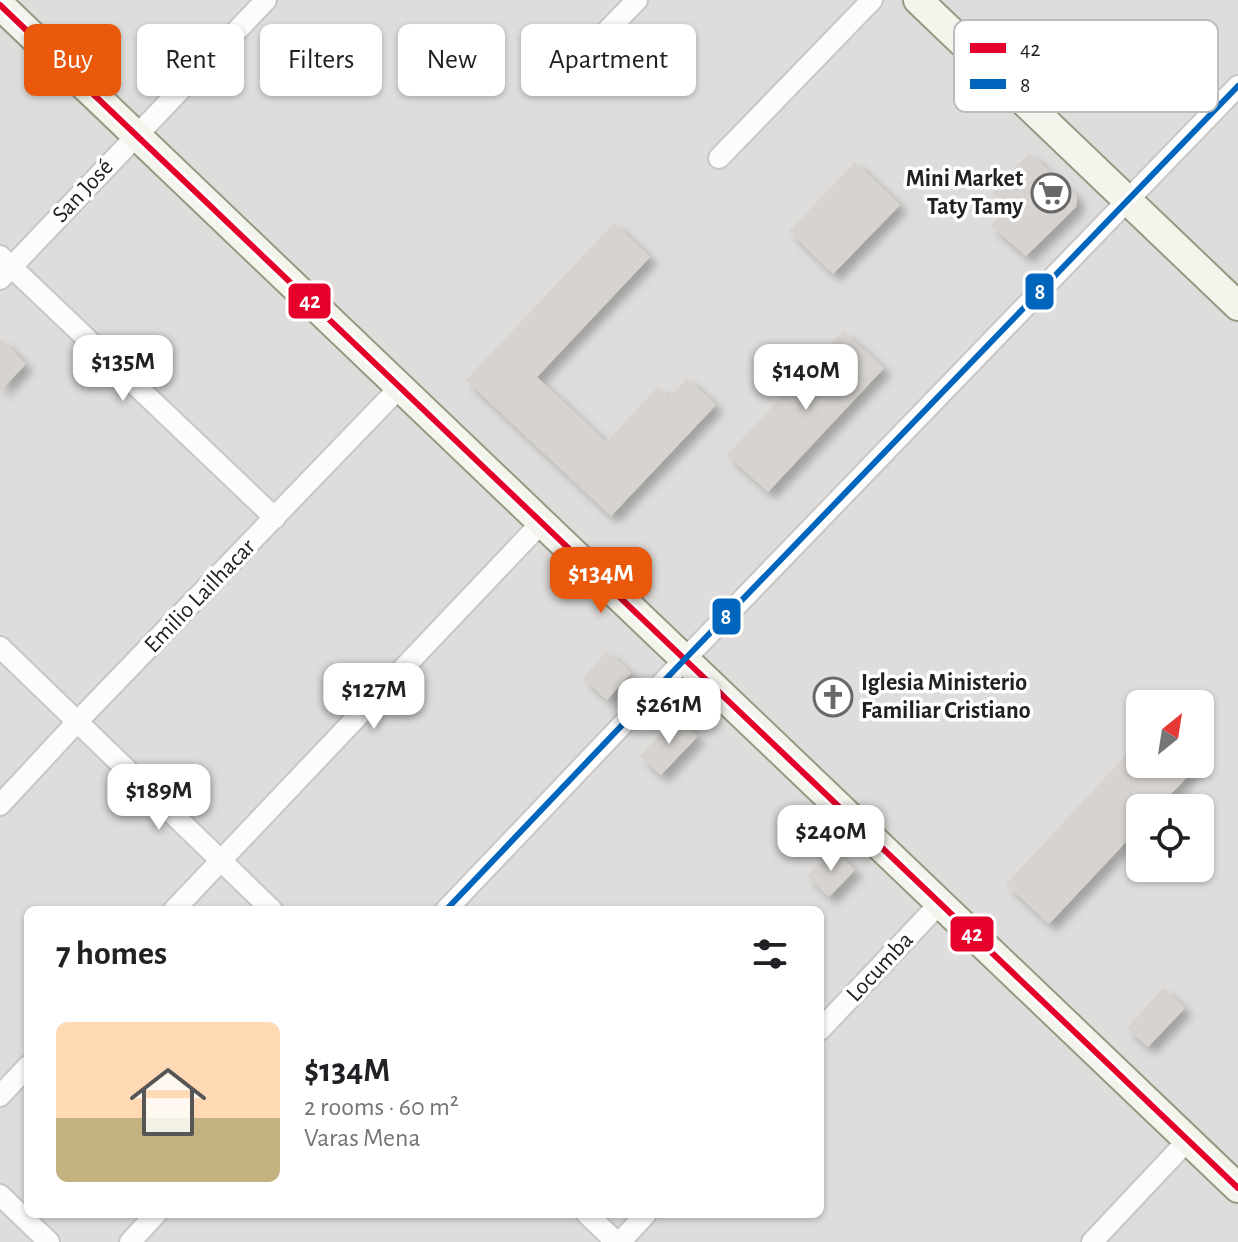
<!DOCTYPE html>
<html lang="en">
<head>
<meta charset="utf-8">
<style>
	:root { --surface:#fff; --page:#f2f2f2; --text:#202124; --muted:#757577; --line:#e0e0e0; --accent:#ea580c }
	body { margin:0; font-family:"Alegreya Sans",sans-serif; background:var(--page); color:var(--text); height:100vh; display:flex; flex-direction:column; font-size:30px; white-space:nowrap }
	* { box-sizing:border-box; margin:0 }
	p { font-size:26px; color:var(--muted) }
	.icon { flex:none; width:44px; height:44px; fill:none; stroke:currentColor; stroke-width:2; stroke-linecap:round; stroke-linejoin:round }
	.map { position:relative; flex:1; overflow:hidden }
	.sheet { position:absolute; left:24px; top:906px; width:800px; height:312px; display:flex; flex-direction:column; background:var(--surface); border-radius:12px; box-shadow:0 2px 6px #0004 }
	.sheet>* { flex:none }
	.hud { position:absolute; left:24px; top:24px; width:800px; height:72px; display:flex; gap:16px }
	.needle { width:52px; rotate:30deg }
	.controls { position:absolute; left:1126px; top:690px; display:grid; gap:16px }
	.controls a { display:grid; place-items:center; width:88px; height:88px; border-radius:12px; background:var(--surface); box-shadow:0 2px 6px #0004; font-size:40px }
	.price { position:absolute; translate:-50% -68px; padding:0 18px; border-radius:16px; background:#fff; color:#222; font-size:26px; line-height:52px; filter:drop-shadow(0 2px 4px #0008) }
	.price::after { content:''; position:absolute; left:50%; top:48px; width:24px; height:18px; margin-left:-12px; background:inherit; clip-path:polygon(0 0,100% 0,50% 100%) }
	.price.current { background:var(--accent); color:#fff }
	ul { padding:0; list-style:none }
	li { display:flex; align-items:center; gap:24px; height:200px; padding:0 32px }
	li+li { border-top:2px solid var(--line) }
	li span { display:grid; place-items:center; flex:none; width:224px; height:160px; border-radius:12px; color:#555 }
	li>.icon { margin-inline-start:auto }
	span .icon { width:96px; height:96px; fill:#fffc; stroke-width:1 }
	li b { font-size:34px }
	h2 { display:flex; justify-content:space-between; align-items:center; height:96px; padding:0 32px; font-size:34px }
	.pill { padding:0 28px; border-radius:12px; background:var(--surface); box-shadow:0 2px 6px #0004; font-size:28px; line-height:72px }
	.pill.current { background:var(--accent); color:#fff }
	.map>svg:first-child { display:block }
	.residential { fill:#dedddb; fill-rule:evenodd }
	.building { fill:#d6d3d0; filter:url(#shadow) }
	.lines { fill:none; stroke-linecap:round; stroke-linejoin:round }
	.street-casing { stroke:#c8c7c5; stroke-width:24 }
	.secondary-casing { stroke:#969980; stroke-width:32 }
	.street { stroke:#fdfcfc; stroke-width:20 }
	.secondary { stroke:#f3f4ec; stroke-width:28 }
	.bus-1-casing { stroke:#fff; stroke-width:12 }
	.bus-2-casing { stroke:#fff; stroke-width:12 }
	.bus-1 { stroke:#e4002b; stroke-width:6 }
	.bus-2 { stroke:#0065bd; stroke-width:6 }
	.labels { text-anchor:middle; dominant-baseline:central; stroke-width:7; stroke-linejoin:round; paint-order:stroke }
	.poi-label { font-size:24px; font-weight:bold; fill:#212121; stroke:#fff; text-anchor:end }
	.street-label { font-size:24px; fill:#212121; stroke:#fff }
	.key { fill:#fff; stroke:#bcbcbc; stroke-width:2 }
	.key-label { font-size:22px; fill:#212121 }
	.line-badge { stroke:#fff; stroke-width:3 }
	.badge-label { font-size:22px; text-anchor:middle; font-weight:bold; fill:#fff }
</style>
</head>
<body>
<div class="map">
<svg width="1238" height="1242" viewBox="0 0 1238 1242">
	<defs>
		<filter id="shadow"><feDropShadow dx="7" dy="7" stdDeviation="4" flood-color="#0004"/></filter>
	</defs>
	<rect width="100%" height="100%" fill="#efede9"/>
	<!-- residential -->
	<path class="residential" d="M0 0H1238V1242H0ZM1140 704H1200V764H1140ZM1140 808H1200V868H1140ZM28 910H820V1214H28Z"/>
	<!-- building -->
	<path class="building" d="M1029 153 1077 196 1076 207 1026 256 991 226 1008 207 992 193Z
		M855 162 900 205 833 274 789 231Z
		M614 223 650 257 537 377 606 442 658 387 669 397 687 378 716 405 611 516 466 380Z
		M843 331 884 368 768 492 727 455Z
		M0 338 26 364 0 391Z
		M607 651 631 673 607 700 583 678Z
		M677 716 698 736 661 775 640 756Z
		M1140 740V764H1199L1158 808H1140V827L1049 924 1006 884Z
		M833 848 855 870 829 897 807 876Z
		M1163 988 1185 1008 1148 1047 1127 1028Z"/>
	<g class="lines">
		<defs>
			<path id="street" d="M579 60 637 0
				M719 158 872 0
				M0 256 275 518
				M0 279 266 0
				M0 647 272 910
				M0 805 77 722 400 387
				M174 910 542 522
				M446 910 685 659 1238 86
				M820 1030 940 903
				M0 1096 28 1066
				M0 1195 49 1242
				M587 1214 616 1242
				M130 1242 156 1214
				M620 1242 646 1214
				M1092 1242 1188 1140"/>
			<path id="secondary" d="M918 0 1238 306
				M0 5 1238 1188"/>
		</defs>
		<!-- street casing -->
		<use href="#street" class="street-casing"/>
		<!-- secondary casing -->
		<use href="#secondary" class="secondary-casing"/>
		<!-- street -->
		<use href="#street" class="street"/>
		<!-- secondary -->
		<use href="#secondary" class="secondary"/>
		<defs>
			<path id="bus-1" d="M0 5 1238 1188"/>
			<path id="bus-2" d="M446 910 685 659 1238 86"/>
		</defs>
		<!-- bus-1 casing -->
		<use href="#bus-1" class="bus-1-casing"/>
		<!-- bus-2 casing -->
		<use href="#bus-2" class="bus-2-casing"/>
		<!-- bus-1 -->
		<use href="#bus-1" class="bus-1"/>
		<!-- bus-2 -->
		<use href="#bus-2" class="bus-2"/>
	</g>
	<!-- icons -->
	<defs>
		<symbol id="supermarket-ring" viewBox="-11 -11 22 22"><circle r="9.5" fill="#fff" stroke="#696867" stroke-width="1.5"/><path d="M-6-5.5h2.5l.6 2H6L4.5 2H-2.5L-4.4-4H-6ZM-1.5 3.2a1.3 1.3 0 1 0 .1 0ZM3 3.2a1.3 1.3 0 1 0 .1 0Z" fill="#696867"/></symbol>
		<symbol id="church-ring" viewBox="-11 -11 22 22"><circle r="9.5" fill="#fff" stroke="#696867" stroke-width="1.5"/><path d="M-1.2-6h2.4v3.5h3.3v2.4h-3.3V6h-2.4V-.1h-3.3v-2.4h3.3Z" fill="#696867"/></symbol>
	</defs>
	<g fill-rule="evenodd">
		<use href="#supermarket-ring" x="1029" y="171" width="44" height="44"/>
		<use href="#church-ring" x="811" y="675" width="44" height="44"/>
	</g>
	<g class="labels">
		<!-- poi labels -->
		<g class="poi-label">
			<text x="1023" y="179">Mini Market<tspan x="1023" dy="28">Taty Tamy</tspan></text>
			<text x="861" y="683" text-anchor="start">Iglesia Ministerio<tspan x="861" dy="28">Familiar Cristiano</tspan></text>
		</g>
		<!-- street labels -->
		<g class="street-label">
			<text transform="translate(83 191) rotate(-47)">San José</text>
			<text transform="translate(200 596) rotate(-46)">Emilio Lailhacar</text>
			<text transform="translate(880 967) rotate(-47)">Locumba</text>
		</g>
	</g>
	<!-- legend -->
	<rect x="954" y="20" width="264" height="92" rx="12" class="key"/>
	<rect x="970" y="43" width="36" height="10" fill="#e4002b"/>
	<rect x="970" y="79" width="36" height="10" fill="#0065bd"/>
	<g class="key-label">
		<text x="1020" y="56">42</text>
		<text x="1020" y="92">8</text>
	</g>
	<g class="line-badge">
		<rect x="1024" y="272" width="31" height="39" rx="8" fill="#0065bd"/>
		<rect x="287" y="282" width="45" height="38" rx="8" fill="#e4002b"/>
		<rect x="711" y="597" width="31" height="39" rx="8" fill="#0065bd"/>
		<rect x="949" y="915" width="46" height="38" rx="8" fill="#e4002b"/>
	</g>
	<g class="badge-label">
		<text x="1040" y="299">8</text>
		<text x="310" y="308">42</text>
		<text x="726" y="624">8</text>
		<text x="972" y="941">42</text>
	</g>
</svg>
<div class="controls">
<a><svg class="needle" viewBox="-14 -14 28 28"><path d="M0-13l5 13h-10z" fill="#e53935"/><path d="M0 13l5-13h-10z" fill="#757577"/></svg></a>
<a><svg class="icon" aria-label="locate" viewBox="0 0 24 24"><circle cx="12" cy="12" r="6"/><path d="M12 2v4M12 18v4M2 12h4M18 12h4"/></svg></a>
</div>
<b class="price" style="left:123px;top:403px">$135M</b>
<b class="price" style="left:806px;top:412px">$140M</b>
<b class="price current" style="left:601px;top:615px">$134M</b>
<b class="price" style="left:374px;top:731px">$127M</b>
<b class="price" style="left:669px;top:746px">$261M</b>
<b class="price" style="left:159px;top:832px">$189M</b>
<b class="price" style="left:831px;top:873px">$240M</b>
<div class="hud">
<a class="pill current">Buy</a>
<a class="pill">Rent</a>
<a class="pill">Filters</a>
<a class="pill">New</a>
<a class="pill">Apartment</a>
</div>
<section class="sheet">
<h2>7 homes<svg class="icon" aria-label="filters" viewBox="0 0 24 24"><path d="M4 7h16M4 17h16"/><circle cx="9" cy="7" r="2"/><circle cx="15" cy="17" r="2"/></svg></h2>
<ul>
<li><span style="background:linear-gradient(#ffd9b3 60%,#c2b280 0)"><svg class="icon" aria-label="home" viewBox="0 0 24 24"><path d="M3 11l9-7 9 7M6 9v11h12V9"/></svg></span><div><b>$134M</b><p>2 rooms · 60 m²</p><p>Varas Mena</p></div></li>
</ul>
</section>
</div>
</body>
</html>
